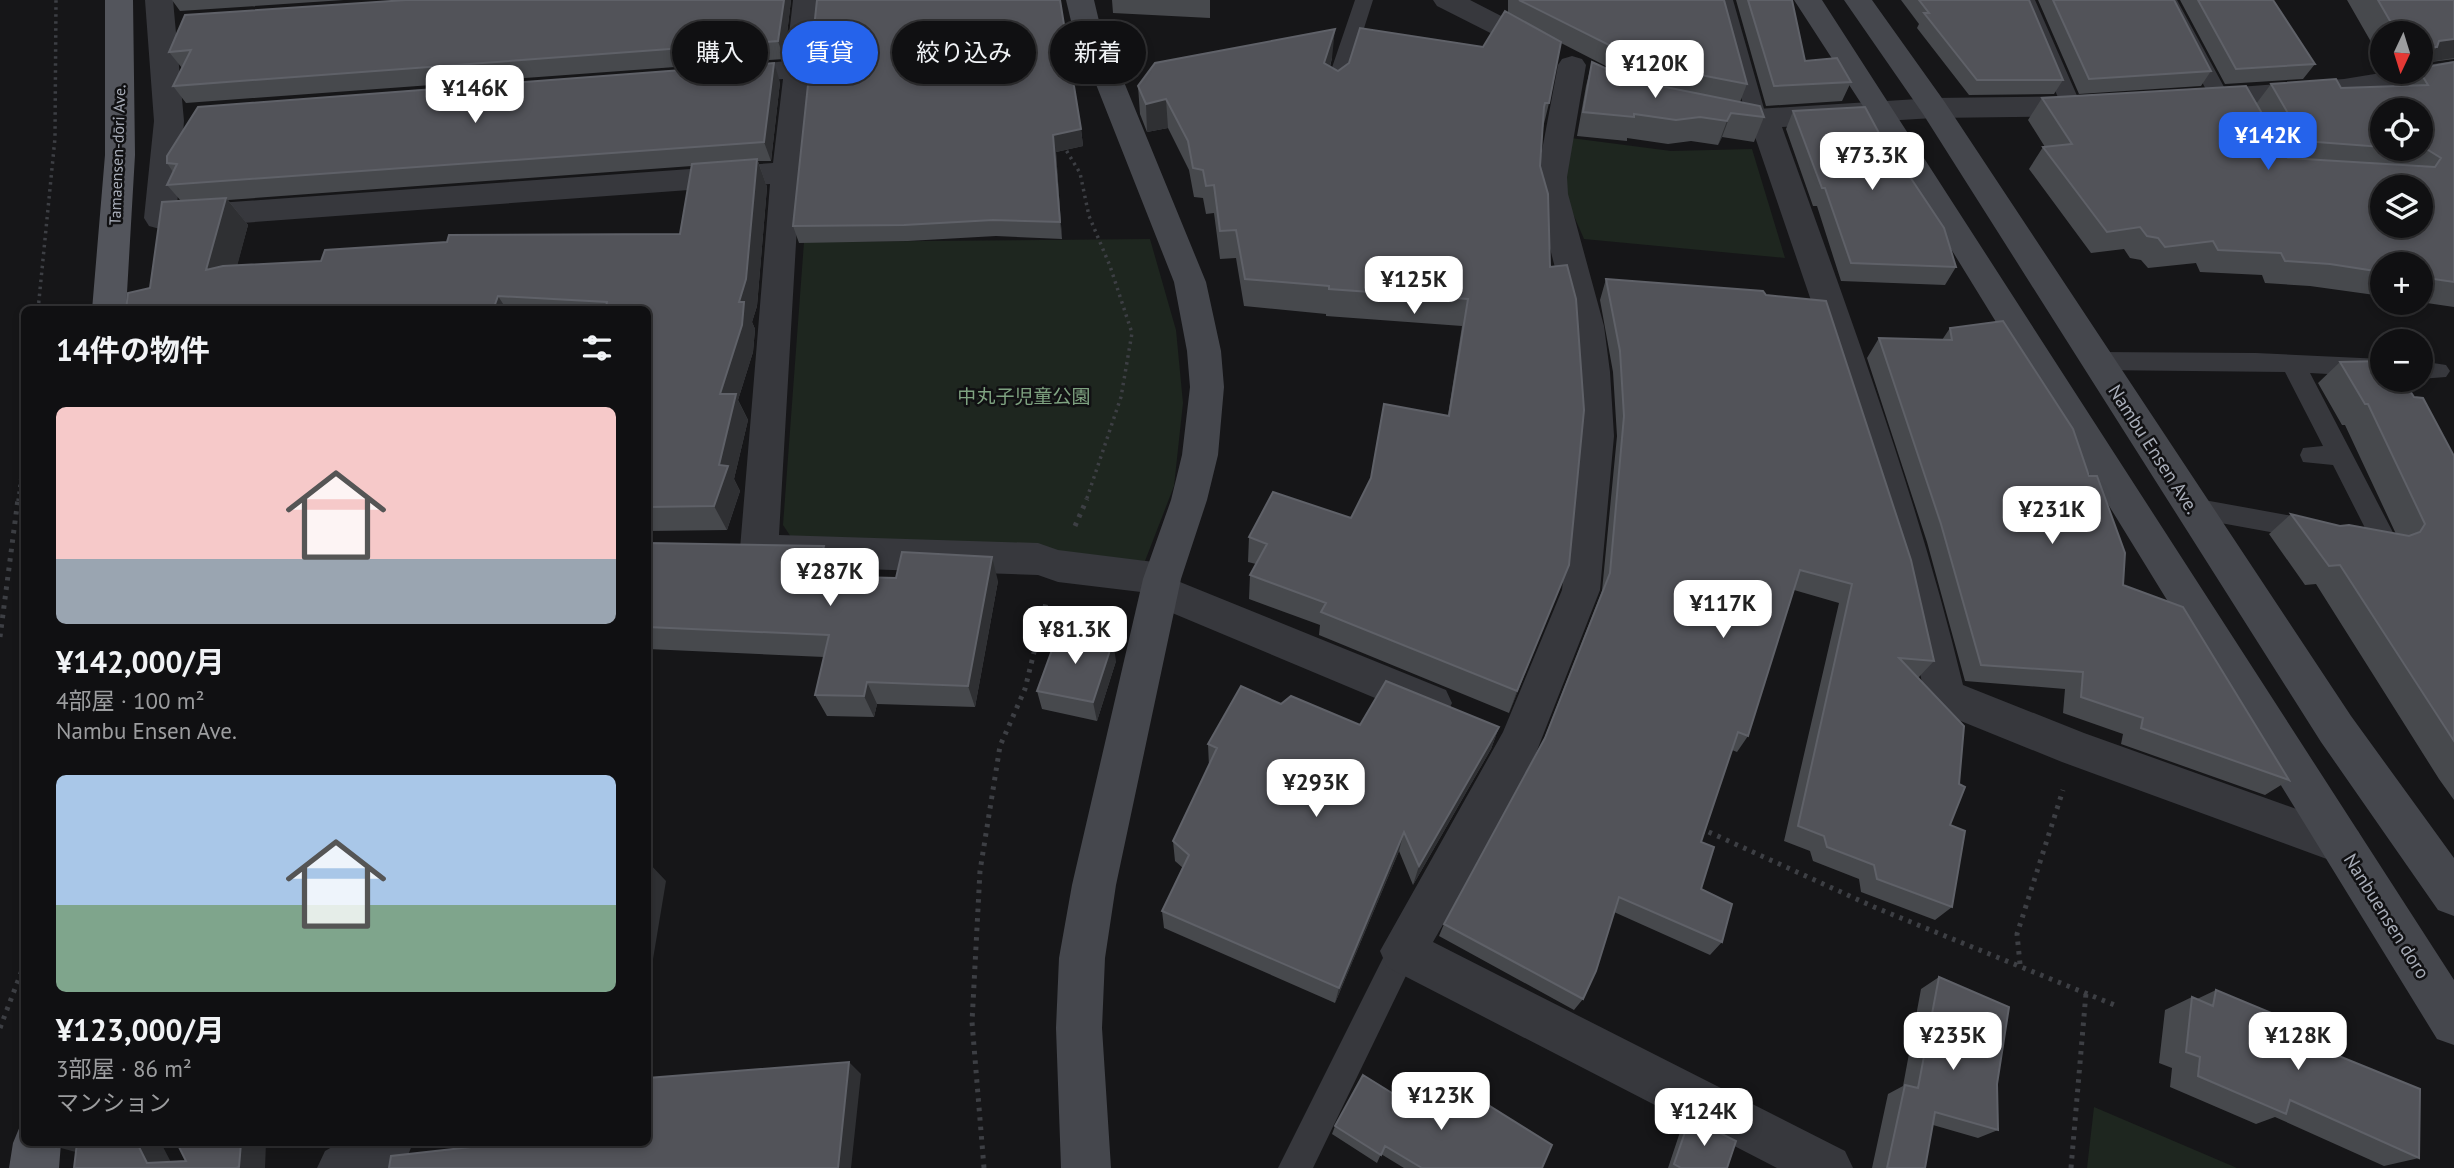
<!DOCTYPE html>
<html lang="ja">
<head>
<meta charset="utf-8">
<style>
	:root { --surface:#101012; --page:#1e1e20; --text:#f1f3f6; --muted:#9c9d9f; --line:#303032; --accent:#2563eb }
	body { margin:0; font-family:"PT Sans","Noto Sans JP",sans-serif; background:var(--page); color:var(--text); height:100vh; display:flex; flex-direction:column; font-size:26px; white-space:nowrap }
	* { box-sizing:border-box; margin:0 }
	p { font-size:23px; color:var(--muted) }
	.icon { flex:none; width:38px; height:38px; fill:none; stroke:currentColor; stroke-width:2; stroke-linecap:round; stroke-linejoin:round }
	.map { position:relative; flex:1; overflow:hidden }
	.details { position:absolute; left:21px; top:306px; width:630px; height:840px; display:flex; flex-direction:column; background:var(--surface); border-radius:10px; box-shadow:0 4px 10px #0003,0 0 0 2px var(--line) }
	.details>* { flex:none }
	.top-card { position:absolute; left:672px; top:21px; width:665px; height:63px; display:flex; gap:14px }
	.needle { width:46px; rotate:184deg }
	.controls { position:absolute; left:2370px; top:21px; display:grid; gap:14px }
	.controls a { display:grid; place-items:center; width:63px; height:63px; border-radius:50%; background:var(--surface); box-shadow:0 4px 10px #0003,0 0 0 2px var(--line); font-size:35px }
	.price { position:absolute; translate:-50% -60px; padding:0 16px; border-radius:14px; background:#fff; color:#222; font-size:23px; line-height:46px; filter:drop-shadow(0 2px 4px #0008) }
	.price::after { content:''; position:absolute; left:50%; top:42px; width:21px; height:16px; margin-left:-10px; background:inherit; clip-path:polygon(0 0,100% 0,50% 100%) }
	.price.active { background:var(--accent); color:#fff }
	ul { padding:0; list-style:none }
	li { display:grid; align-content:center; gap:14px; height:371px; padding:0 35px }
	li span { display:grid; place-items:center; height:217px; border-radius:10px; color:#555 }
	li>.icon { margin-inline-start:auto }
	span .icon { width:126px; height:126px; fill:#fffc; stroke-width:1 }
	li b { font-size:30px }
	h2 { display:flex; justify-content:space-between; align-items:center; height:84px; padding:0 35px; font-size:30px }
	.pill { padding:0 24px; border-radius:32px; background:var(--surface); box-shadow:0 4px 10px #0003,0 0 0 2px var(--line); font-size:24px; line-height:63px }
	.pill.active { background:var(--accent); color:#fff }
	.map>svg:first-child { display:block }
	.green { fill:#1e261f }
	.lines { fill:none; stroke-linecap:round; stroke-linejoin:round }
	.path-far1 { stroke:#3d3f44; stroke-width:3.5; stroke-dasharray:2.5 4.5; stroke-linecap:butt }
	.path { stroke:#3d3f44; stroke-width:5; stroke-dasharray:3.5 6; stroke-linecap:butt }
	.lane { fill:#37383d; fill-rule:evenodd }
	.street { fill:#37383d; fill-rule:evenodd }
	.secondary { fill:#45474d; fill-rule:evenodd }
	.primary { fill:#53555c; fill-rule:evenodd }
	.wall { fill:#47494d; fill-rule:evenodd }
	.shaded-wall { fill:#2f3033 }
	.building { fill:#525359; stroke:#5f6168; stroke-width:2; fill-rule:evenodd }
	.labels { text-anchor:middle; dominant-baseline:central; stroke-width:5; stroke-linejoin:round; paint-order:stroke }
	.far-street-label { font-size:16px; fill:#a8adb8; stroke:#111113 }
	.park-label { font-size:19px; fill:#7fa381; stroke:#111113 }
	.street-label { font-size:19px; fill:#a8adb8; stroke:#111113 }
</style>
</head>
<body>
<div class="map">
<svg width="2454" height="1168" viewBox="0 0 2454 1168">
	<rect width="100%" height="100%" fill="#161618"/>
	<!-- green -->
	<path class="green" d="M1571 138 1671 151 1752 149 1785 258 1584 239 1564 193Z
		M1150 239 1176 330 1183 403 1174 486 1145 561 791 537 783 525 804 242Z
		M2094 1107 2237 1168H2087Z"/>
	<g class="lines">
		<!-- path-far1 -->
		<path class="path-far1" d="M1063 145 1080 173 1089 216 1110 266 1132 333 1121 397 1086 501
			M38 310 55 138 56 0
			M18 501 24 452"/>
		<!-- path -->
		<path class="path" d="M1075 526 1087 499
			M0 637 18 499
			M1700 828 1874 907 2117 1006
			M2020 964 2017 934 2063 790
			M0 1028 24 965
			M984 1168 972 1022 980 871 1000 746 1025 689 1046 603
			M2071 1168 2086 993"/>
		<!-- lane -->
		<path class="lane" d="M1355 0H1373L1344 91 1334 97 1324 91Z
			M1715 0H1733L1767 119 1764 124 1757 126 1747 119Z
			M2017 0H2035L2082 107 2079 112 2072 114 2062 107Z
			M2159 0H2177L2230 98 2227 103H2213Z
			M2097 352 2256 353 2382 359V377L2310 373 2398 542 2394 549 2385 553 2354 545 2350 538 2354 531 2365 528 2333 465 2303 462 2300 455 2303 448 2323 446 2285 372 2097 370 2089 367 2085 361 2089 355Z
			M2420 361 2446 365 2450 371 2446 377 2420 379Z
			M2193 498 2315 520 2324 523 2328 530 2324 537 2315 540 2193 518 2184 515 2180 508 2184 501Z
			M1403 936 1414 940 1418 951 1313 1168H1278L1392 940Z"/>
		<!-- street -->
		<path class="street" d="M145 0H173L184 121 177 206 773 163 783 79 725 84 715 81 710 75 715 69 786 61 793 0H821L797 226 779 535 1038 543 1058 550 1162 563 1176 568 1180 582 1446 690 1452 703 1446 716 1432 721 1418 716 1146 602 1141 592 1058 582 1038 575 774 566 746 560 740 549 770 184 160 229 149 226 144 218 154 121Z
			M1433 0H1470L1554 43 1558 49 1554 55 1544 58 1534 55 1437 6Z
			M1572 56 1582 59 1586 65 1567 177 1568 194 1604 326 1610 372 1614 436 1600 590 1536 753 1493 837 1433 942 1845 1151 1853 1168H1777L1387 967 1380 951 1503 732 1562 590 1578 436 1576 372 1570 326 1536 194 1537 177 1558 65 1562 59Z
			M2454 61V79L2344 97 2199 108 2189 106 2184 99 2189 92 2199 90 2344 79 2387 72H2420V66Z
			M2087 96 2097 99 2102 106 2097 113 2087 116 1934 118 1782 127C1848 311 1917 494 1963 685L2084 733 2358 831 2365 845 2358 859 2343 865 2062 762 1931 709 1925 696 1899 578 1817 318 1752 128 1701 117 1696 110 1701 103 1711 100 1757 109 1934 98Z
			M339 1143H413L406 1160 392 1168H317L325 1151Z"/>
		<!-- secondary -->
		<path class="secondary" d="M1066 0H1094L1099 21 1206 282 1221 351 1224 387 1218 455 1207 500 1181 579 1116 885 1105 958 1102 1028 1111 1168H1061L1056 1028 1059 958 1072 885 1143 579 1171 500 1182 455 1190 387 1187 351 1174 282 1071 21Z
			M1794 0H1822L2454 980V1045L2437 1039 1868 114Z
			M1844 0H1872L1944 101 2351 716 2454 858V916L2438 910 2321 742 1923 114Z"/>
		<!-- primary -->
		<path class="primary" d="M105 0H133L135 155 126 310H92L105 155Z
			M24 1124V1143H61L59 1168H9L13 1143 20 1126Z"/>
	</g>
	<!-- wall -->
	<path class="wall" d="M172 0H344L180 11Z
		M406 0H791L784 59 186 103 173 86 182 68 169 52Z
		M1112 0H1210V18L1113 13Z
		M1508 0H1724L1747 84 1740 102 1764 117 1754 142 1722 137 1718 145 1691 141 1668 144 1627 138V141L1577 136 1586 86 1592 62 1631 80 1637 82 1561 43 1549 103 1542 132 1540 166 1559 589 1509 713 1319 635 1320 625 1249 599 1250 575 1256 564 1248 562 1249 537 1351 518 1448 415 1462 326 1326 316V314L1244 306 1236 258 1220 259 1214 213 1206 214 1203 198 1194 197 1189 170 1168 128 1147 132 1140 114 1138 86 1332 58 1330 67 1338 71 1483 47 1508 13Z
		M1736 0H1792L1805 61 1851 82 1842 101 1766 106Z
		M1901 0H2029L2063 80 2054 94 1969 95 1917 28 1919 24Z
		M2038 0H2174L2211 71 2201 86 2079 94Z
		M2180 0H2273L2315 64 2303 79 2225 84Z
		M2347 0H2454V59L2423 63 2420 66V33H2382V61Z
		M2454 62V307L2420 302V264H2382V296L2310 286 2265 283 2262 275 2200 272 2196 263 2148 268 2141 260 2130 258 2124 249 2091 253 2029 169 2043 147H2045L2028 120 2042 98 2256 104 2271 84 2341 88 2403 86 2415 72H2420ZM2382 110 2420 149H2382Z
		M780 82 771 161H758L767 187 757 306 752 322 755 329 753 352 738 400 748 420 734 479 740 491 727 530 648 531V310H126L150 288 181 201 167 185 173 172 167 163ZM692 166 680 234 321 261 237 265 248 225 228 200Z
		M1793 111 1893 159 1956 267 1945 285 1841 281 1817 206H1813L1786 129Z
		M1081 129 1083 146 1056 152 1062 239 996 236 908 241 799 243 793 226Z
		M1606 279 1934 661 1918 678 1950 825 1952 907 1935 920 1861 892 1859 879 1813 861 1810 851 1784 841 1839 603 1794 590 1748 736 1737 752 1732 750 1701 842V889L1722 942 1710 955 1614 912 1583 999 1574 1010 1439 936 1444 924 1542 744 1602 591 1617 436 1613 372 1600 300Z
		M1950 328 2123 585 2289 780 2265 795 2121 744 2123 734 2063 713 2065 689 1965 681 1927 542 1867 358 1879 338 1942 340Z
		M2340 362 2454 456V800L2439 779 2316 584 2305 585 2269 534 2291 514 2340 526 2396 534 2345 425H2342L2318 383Z
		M648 543 824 546 835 570 833 577 998 581 975 707 877 704 874 717 827 716 815 695 824 657 648 649Z
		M1116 661 1097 721 1042 709 1037 691Z
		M1281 704 1360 725 1499 727 1491 749 1413 885 1399 851 1335 1003 1164 928 1162 911 1183 868 1175 861 1173 841 1209 766 1208 744Z
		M1939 977 1997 1084 1998 1130 1978 1138 1933 1125 1925 1168H1872L1888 1094 1903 1086 1921 989Z
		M2216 990 2292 1037 2419 1158 2384 1166 2275 1117 2256 1124 2170 1087 2172 1068 2159 1063 2165 1010 2192 997 2197 999Z
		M1464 1090 1542 1168H1404L1381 1154 1377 1163 1332 1134 1335 1126 1436 1120 1446 1103 1455 1105Z
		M1690 1118 1727 1168H1668L1683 1123Z"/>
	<!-- shaded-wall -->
	<path class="shaded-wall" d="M784 0H791L784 59 778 41Z
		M1335 29 1332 58 1322 92 1324 63Z
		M2454 39V58L2423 63 2437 47 2439 41Z
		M774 63 780 82 771 161 764 142Z
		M1166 99 1168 128 1147 132 1146 104Z
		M1731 113 1722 137 1718 145 1727 121Z
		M1081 129 1083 146 1056 152 1062 239 1060 222 1053 135Z
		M757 159 767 187 757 306 752 322 755 329 753 352 738 400 748 420 734 479 740 491 727 530 714 506 719 465 720 394 739 302Z
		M226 198 248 225 229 297 206 270Z
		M498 296 507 310H493Z
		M824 546 835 570 827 600 817 576Z
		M992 557 998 581 975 707 968 686Z
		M1569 565 1559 589 1509 713 1517 691Z
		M1113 641 1116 661 1097 721 1093 702Z
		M867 682 877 704 874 717 864 696Z
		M1499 727 1491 749 1413 885 1419 866Z
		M1404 832 1399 851 1335 1003 1339 988Z
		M648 862 666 881 651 971 648 968Z
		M849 1062 861 1074 851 1168H838Z
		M70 1143H84L87 1155 57 1147Z
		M137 1143H161L174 1168 147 1163Z
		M241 1143H266L265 1168H236Z"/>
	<!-- building -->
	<path class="building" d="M406 0H784L778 41 173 86 191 50 169 52 185 15Z
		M817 0H1060L1081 129 1053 135 1060 222 993 220 904 225 793 226Z
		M1519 0H1724L1747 84 1649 65Z
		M1748 0H1792L1805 61 1837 58 1851 82 1774 86Z
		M1919 0H2029L2063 80H1977L1924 13H1929Z
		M2053 0H2174L2211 71 2089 79Z
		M2198 0H2273L2315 64 2236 69Z
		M2378 0H2454V39L2439 41 2437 47H2420V33H2397Z
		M1505 11 1561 42 1549 103H1545L1544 107 1540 166 1548 194 1550 267 1567 265 1576 299 1584 410 1569 565 1517 691 1321 612 1326 603 1250 575 1267 544 1249 537 1273 492 1351 518 1371 478 1384 404 1449 416 1468 299 1329 289V286L1245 279 1236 230 1220 231 1214 185 1206 186 1203 170 1193 168 1188 141 1166 99 1146 104 1138 86 1155 63 1335 29 1324 63 1338 71 1349 63 1360 28 1483 47Z
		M1592 62 1631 80 1760 106 1764 117 1731 113 1727 121 1700 117 1676 120 1634 114V117L1583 112Z
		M2454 62V282L2420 277V264H2382V272L2330 264 2285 261 2281 253 2218 250 2213 241 2165 247 2158 238 2147 236 2140 227 2107 232 2043 147 2072 144 2042 98 2246 86 2288 158 2435 167 2441 158 2428 150 2408 149H2420V110H2382V147L2304 141 2271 84 2336 79 2341 88 2428 85 2420 72V68ZM2382 187H2420V226H2382Z
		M774 63 764 142 167 185 177 164 167 163V156L198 107Z
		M1865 107 1893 159H1898L1944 228 1956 267 1851 263 1825 188H1822L1793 111Z
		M757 159 746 279 739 302H744L742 325 720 394H736L719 465 728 466 714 506 648 507V310H605L607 302 498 296 493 310H126L128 293 150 288 162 202 226 198 206 270 223 266 321 261 325 250 447 242 449 235 680 234 692 164Z
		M1606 279 1763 291 1766 295 1826 301 1911 560 1934 661 1899 658 1964 726 1959 784 1965 787 1950 825 1965 831 1952 907 1877 879 1874 865 1827 847 1824 836 1798 826 1852 584 1800 570 1748 736 1738 732 1701 842 1714 847 1701 889 1732 904 1722 942 1619 897 1596 971 1583 999 1444 924 1545 738 1610 573 1624 416 1620 351Z
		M2003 321 2073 429 2089 476H2097L2125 553 2123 585 2183 607 2289 780 2141 728 2143 718 2081 697 2083 672 1981 665 1941 524 1879 338 1952 340 1950 328Z
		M2382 361V380H2403L2414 397 2423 398 2454 456V741L2340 565 2329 566 2291 514 2340 526 2349 525 2409 536 2420 532 2425 524 2368 404H2365L2340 362Z
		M648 543 824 546 817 576 896 578 902 552 992 557 968 686 867 682 864 696 815 695 829 635 648 627Z
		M1059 631 1113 641 1093 702 1037 691Z
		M1386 681 1499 727 1419 866 1404 832 1339 988 1162 911 1189 855 1173 841 1217 748 1208 744 1241 686 1281 704 1291 696 1360 725Z
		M1939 977 2009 1007 1997 1084 1998 1130 1935 1112 1925 1168H1887L1905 1085 1918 1088Z
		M2216 990 2293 1022 2292 1037 2420 1089 2419 1158 2290 1100 2286 1114 2198 1076 2200 1057 2186 1052 2192 997 2213 1006Z
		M849 1062 838 1168H389L391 1156 507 1143H648V1078Z
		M1363 1075 1437 1121 1446 1103 1456 1105 1464 1090 1552 1145 1542 1168H1422L1385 1146 1381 1155 1335 1126Z
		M1690 1118 1736 1141 1727 1168H1681L1674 1164Z
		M58 1143H70L57 1147Z
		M77 1143H137L147 1163 186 1161 177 1143H241L239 1167 236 1168H74Z"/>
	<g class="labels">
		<!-- far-street labels -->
		<g class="far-street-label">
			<text transform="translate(117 155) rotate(-88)">Tamaensen-dōri Ave.</text>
		</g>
		<!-- park labels -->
		<g class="park-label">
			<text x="1024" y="396">中丸子児童公園</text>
		</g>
		<!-- street labels -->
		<g class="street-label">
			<text transform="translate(2154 449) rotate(57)">Nambu Ensen Ave.</text>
			<text transform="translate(2387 916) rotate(58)">Nanbuensen doro</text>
		</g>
	</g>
</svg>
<div class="controls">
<a><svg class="needle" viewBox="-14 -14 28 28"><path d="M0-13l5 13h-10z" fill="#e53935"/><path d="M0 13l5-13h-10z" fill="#9c9d9f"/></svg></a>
<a><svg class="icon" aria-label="locate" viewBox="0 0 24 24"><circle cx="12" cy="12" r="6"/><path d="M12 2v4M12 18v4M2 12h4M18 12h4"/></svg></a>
<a><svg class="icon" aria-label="layers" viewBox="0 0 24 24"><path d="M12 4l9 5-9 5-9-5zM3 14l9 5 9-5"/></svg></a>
<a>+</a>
<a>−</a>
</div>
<b class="price" style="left:1655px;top:100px">¥120K</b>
<b class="price" style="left:475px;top:125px">¥146K</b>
<b class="price active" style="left:2268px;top:172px">¥142K</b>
<b class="price" style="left:1872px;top:192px">¥73.3K</b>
<b class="price" style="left:1414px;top:316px">¥125K</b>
<b class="price" style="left:2052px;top:546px">¥231K</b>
<b class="price" style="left:830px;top:608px">¥287K</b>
<b class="price" style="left:1723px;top:640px">¥117K</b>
<b class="price" style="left:1075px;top:666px">¥81.3K</b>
<b class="price" style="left:1316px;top:819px">¥293K</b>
<b class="price" style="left:1953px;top:1072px">¥235K</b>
<b class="price" style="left:2298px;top:1072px">¥128K</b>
<b class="price" style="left:1441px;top:1132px">¥123K</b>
<b class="price" style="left:1704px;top:1148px">¥124K</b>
<div class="top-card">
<a class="pill">購入</a>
<a class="pill active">賃貸</a>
<a class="pill">絞り込み</a>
<a class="pill">新着</a>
</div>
<section class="details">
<h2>14件の物件<svg class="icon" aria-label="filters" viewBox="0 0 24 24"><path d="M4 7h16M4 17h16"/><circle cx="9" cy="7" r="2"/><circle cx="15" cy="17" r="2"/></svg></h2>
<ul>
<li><span style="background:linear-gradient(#f6c9c9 70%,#9aa5b1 0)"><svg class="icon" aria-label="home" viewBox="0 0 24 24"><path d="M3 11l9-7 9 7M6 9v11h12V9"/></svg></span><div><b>¥142,000/月</b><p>4部屋 · 100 m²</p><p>Nambu Ensen Ave.</p></div></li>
<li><span style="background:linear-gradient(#a9c7e8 60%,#7fa58c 0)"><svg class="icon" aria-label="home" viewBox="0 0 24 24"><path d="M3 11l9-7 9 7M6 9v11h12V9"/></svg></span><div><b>¥123,000/月</b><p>3部屋 · 86 m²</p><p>マンション</p></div></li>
</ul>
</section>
</div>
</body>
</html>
